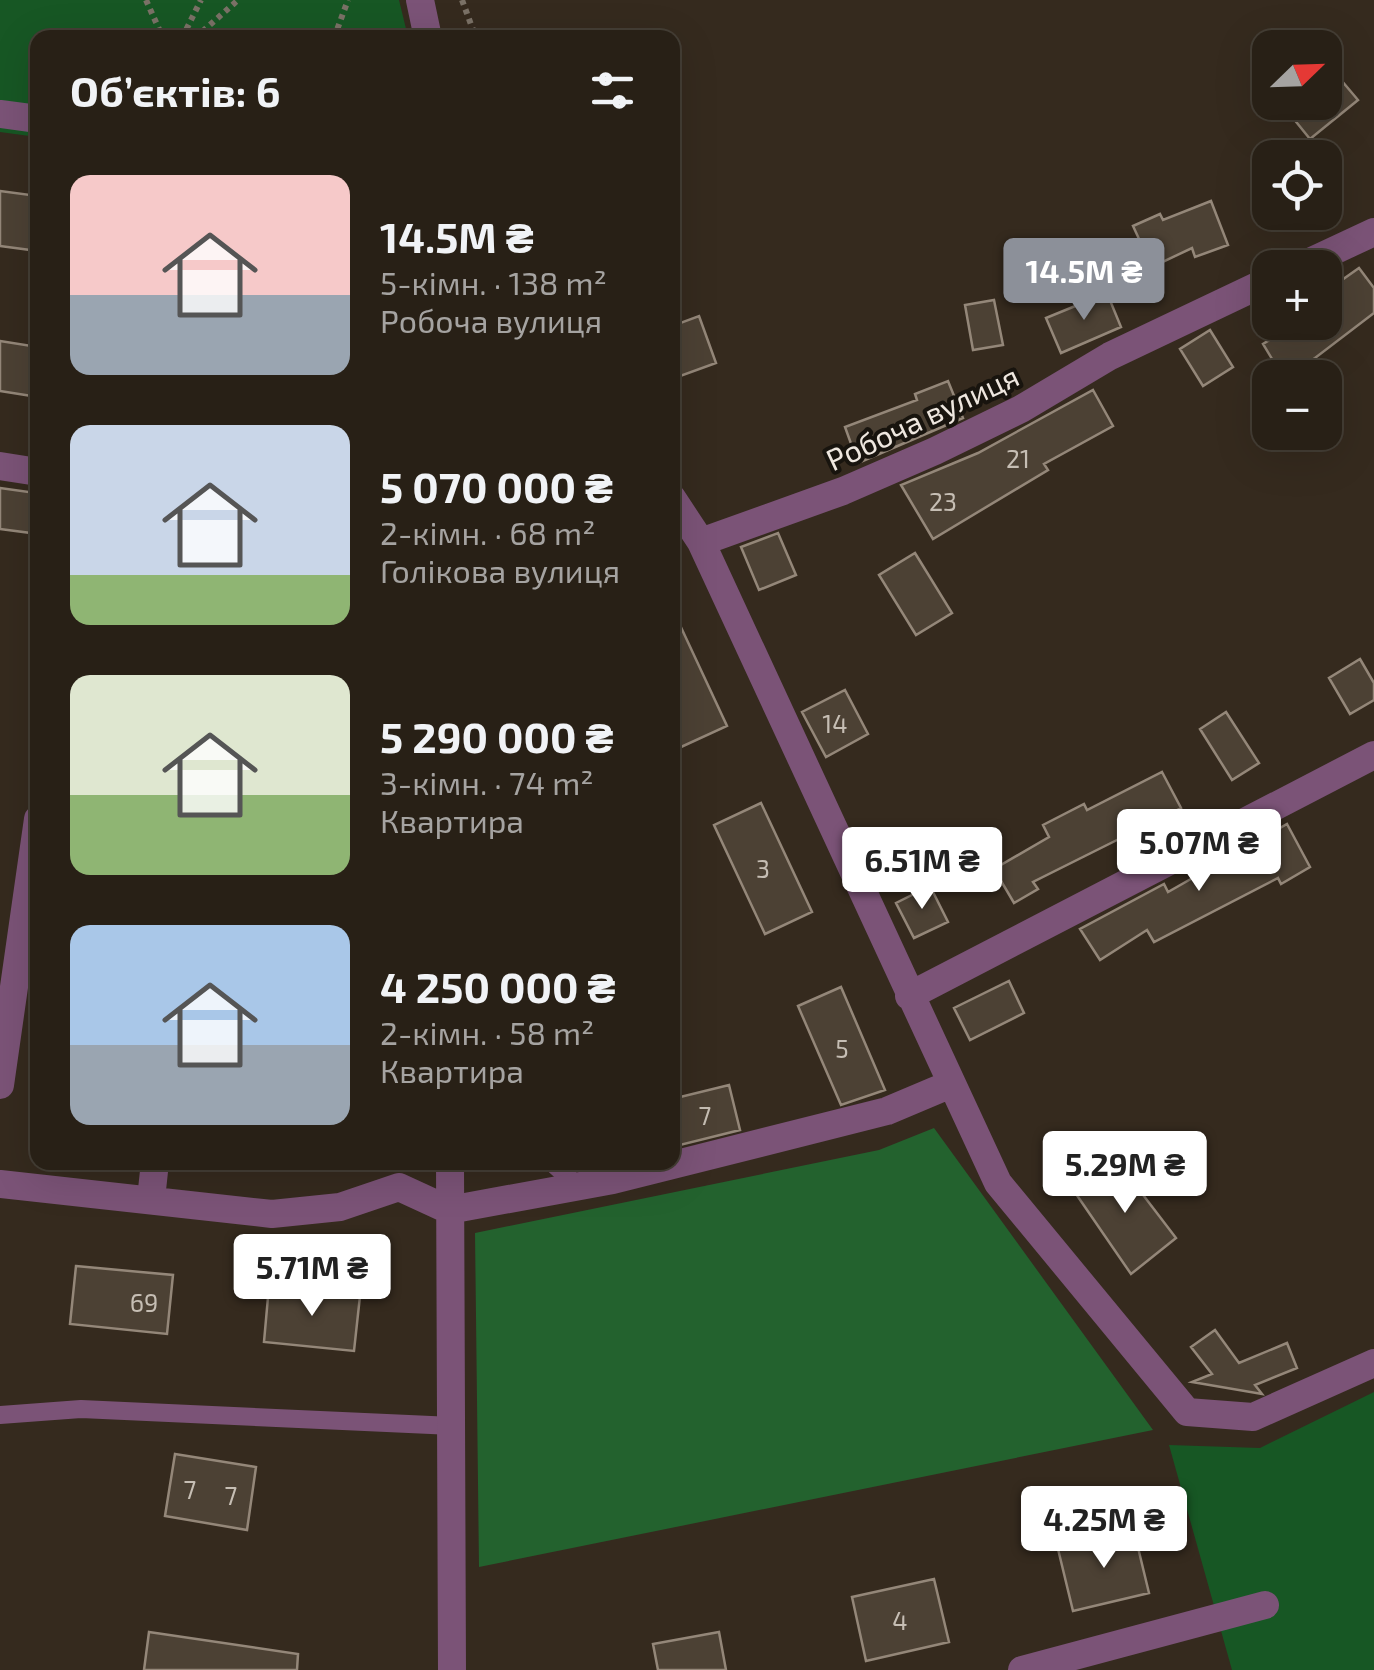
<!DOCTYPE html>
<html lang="uk">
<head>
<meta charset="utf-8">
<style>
	:root { --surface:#282016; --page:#342d23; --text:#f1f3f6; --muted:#a5a3a1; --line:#443e35; --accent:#8c9099 }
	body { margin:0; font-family:"Exo 2",sans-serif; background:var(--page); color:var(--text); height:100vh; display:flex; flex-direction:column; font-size:38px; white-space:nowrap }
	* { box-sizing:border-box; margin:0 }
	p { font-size:32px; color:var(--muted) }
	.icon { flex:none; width:55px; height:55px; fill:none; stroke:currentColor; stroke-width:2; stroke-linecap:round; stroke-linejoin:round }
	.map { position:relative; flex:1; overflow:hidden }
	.details { position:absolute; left:30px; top:30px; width:650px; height:1140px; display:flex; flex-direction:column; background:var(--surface); border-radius:20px; box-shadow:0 10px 40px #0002,0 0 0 2px var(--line) }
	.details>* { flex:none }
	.needle { width:65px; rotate:67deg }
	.tools { position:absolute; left:1252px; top:30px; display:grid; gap:20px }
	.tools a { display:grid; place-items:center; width:90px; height:90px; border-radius:20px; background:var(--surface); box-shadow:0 10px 40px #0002,0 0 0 2px var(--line); font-size:50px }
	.price { position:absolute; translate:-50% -85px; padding:0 22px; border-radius:10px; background:#fff; color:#222; font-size:32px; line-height:65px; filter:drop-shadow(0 2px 5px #0008) }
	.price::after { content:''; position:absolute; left:50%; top:60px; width:30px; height:22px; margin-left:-15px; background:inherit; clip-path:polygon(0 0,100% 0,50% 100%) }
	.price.active { background:var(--accent); color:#fff }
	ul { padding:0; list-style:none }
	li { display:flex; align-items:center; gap:30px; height:250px; padding:0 40px }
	li span { display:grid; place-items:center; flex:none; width:280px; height:200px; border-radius:20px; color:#555 }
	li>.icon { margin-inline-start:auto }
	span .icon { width:120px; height:120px; fill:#fffc; stroke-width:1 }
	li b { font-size:42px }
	h2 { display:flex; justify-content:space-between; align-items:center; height:120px; padding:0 40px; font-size:42px }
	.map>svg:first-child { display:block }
	.green { fill:#175724 }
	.forest { fill:#23622e }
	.building { fill:#4c4134; stroke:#948779; stroke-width:2.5 }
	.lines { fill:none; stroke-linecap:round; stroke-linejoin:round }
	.path { stroke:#7a7166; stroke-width:6; stroke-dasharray:5 5; stroke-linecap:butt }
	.service { stroke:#7b5377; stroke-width:18 }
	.minor { stroke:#7b5377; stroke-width:28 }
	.labels { text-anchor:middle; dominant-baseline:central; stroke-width:8; stroke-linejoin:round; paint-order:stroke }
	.number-label { font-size:25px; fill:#c6beb4 }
	.street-label { font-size:30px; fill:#eee7df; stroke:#18140e }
</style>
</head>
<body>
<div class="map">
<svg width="1374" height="1670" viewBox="0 0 1374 1670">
	<rect width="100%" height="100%" fill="#352a1e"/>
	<!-- green -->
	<path class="green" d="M0 0H399L408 37 38 38 37 137 0 132Z
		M1374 1392V1670H1232L1169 1445 1260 1448Z"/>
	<!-- forest -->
	<path class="forest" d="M934 1128 1153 1430 479 1567 475 1233 879 1150Z"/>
	<!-- building -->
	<path class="building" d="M1325 61 1358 100 1310 139 1280 102H1325Z
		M0 191 38 196V251L0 246Z
		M1211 201 1228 245 1195 257 1192 248 1152 267 1133 226 1160 214 1163 220Z
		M1359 268 1374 288V313L1315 358 1283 377 1263 344 1299 322H1325V292Z
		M1107 293 1121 327 1061 353 1046 318Z
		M994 300 1003 345 973 350 965 305Z
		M699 316 716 363 672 379V326Z
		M1210 330 1233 367 1203 386 1180 349Z
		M0 341 38 347V397L0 391Z
		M948 381 963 418 858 463 845 427 917 400 915 394Z
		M1093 390 1113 426 1044 464 1048 470 933 539 901 485 978 453Z
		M0 488 36 493 31 533 0 529Z
		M778 533 796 575 759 590 741 547Z
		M915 553 952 613 916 635 879 575Z
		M672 608 727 726 681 747 672 729Z
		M1360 659 1374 683V700L1350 714 1329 678Z
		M845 690 868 734 826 757 802 712Z
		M1226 712 1259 763 1232 780 1200 729Z
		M1162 772 1181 808 1033 882 1038 889 1014 903 994 869 1049 837 1043 825 1084 804 1087 810Z
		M761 803 812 912 765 934 714 825Z
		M1287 824 1310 867 1281 884 1278 878 1154 942 1147 930 1100 960 1080 929 1164 884 1168 892Z
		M930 886 948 922 914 938 896 903Z
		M1009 981 1024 1013 970 1040 954 1008Z
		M841 987 885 1090 841 1105 798 1006Z
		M729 1085 740 1130 672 1147V1099Z
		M1119 1158 1139 1186 1137 1187 1176 1238 1131 1274 1074 1191Z
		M76 1266 173 1275 167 1334 70 1324Z
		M269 1286 360 1296 354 1351 264 1342Z
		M1215 1330 1239 1363 1287 1343 1297 1368 1255 1385 1262 1394 1192 1382 1212 1374 1191 1347Z
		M175 1454 256 1467 247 1530 165 1516Z
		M1134 1531 1149 1593 1073 1611 1058 1549Z
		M934 1579 949 1642 866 1661 852 1597Z
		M149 1632 298 1654 297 1670H144Z
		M719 1632 726 1670H658L653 1644Z"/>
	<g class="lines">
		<!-- path -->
		<path class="path" d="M146 0 163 38
			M462 0 476 38
			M182 38 201 0
			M195 38 238 0
			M334 38 348 0"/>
		<!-- service -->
		<path class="service" d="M551 1162 578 1186
			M0 1415 81 1409 453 1426"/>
		<!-- minor -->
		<path class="minor" d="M420 0 428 38
			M0 114 38 119
			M1297 268 1374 232
			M0 466 38 472
			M672 498 701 542 998 1183 1187 1412 1253 1417 1374 1363
			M701 542 843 491 935 451 1021 409 1110 356 1270 280
			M909 996 1374 755
			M0 1085 38 819
			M450 1162 452 1670
			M0 1184 272 1214 340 1207 399 1187 449 1210 613 1180 887 1111 951 1084
			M151 1199 155 1162
			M1022 1670 1265 1605"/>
	</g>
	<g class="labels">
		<!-- number labels -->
		<g class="number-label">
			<text x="1018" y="458">21</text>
			<text x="943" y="501">23</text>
			<text x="835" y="723">14</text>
			<text x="763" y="868">3</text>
			<text x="842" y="1048">5</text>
			<text x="705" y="1115">7</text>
			<text x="144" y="1302">69</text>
			<text x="190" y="1489">7</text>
			<text x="231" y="1495">7</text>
			<text x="900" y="1620">4</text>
		</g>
		<!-- street labels -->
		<g class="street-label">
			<text transform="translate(922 417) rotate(-25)">Робоча вулиця</text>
		</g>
	</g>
</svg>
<div class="tools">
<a><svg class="needle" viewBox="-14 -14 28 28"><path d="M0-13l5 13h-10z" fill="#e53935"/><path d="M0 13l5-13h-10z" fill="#a5a3a1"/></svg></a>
<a><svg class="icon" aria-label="locate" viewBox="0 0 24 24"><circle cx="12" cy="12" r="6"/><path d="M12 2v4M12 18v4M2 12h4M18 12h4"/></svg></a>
<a>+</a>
<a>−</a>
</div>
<b class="price active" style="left:1084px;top:323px">14.5M ₴</b>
<b class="price" style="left:1199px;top:894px">5.07M ₴</b>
<b class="price" style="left:922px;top:912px">6.51M ₴</b>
<b class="price" style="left:1125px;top:1216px">5.29M ₴</b>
<b class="price" style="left:312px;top:1319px">5.71M ₴</b>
<b class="price" style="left:1104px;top:1571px">4.25M ₴</b>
<section class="details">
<h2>Об’єктів: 6<svg class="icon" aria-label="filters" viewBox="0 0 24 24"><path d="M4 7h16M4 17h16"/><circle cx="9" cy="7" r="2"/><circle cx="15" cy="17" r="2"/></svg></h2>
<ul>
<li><span style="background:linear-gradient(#f6c9c9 60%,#9aa5b1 0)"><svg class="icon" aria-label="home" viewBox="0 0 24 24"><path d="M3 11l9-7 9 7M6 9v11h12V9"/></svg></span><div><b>14.5M ₴</b><p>5-кімн. · 138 m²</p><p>Робоча вулиця</p></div></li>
<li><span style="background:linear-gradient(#c9d6e8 75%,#8fb573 0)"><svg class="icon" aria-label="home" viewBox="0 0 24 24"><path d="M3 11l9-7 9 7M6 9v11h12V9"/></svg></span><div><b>5 070 000 ₴</b><p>2-кімн. · 68 m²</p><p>Голікова вулиця</p></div></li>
<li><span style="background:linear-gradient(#dfe7d0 60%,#8fb573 0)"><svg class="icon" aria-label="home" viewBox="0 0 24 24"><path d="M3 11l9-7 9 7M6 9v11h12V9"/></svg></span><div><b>5 290 000 ₴</b><p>3-кімн. · 74 m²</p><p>Квартира</p></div></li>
<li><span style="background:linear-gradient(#a9c7e8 60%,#9aa5b1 0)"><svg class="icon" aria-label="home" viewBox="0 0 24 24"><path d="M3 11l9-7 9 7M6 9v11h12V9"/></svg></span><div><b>4 250 000 ₴</b><p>2-кімн. · 58 m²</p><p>Квартира</p></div></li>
</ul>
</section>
</div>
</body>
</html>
